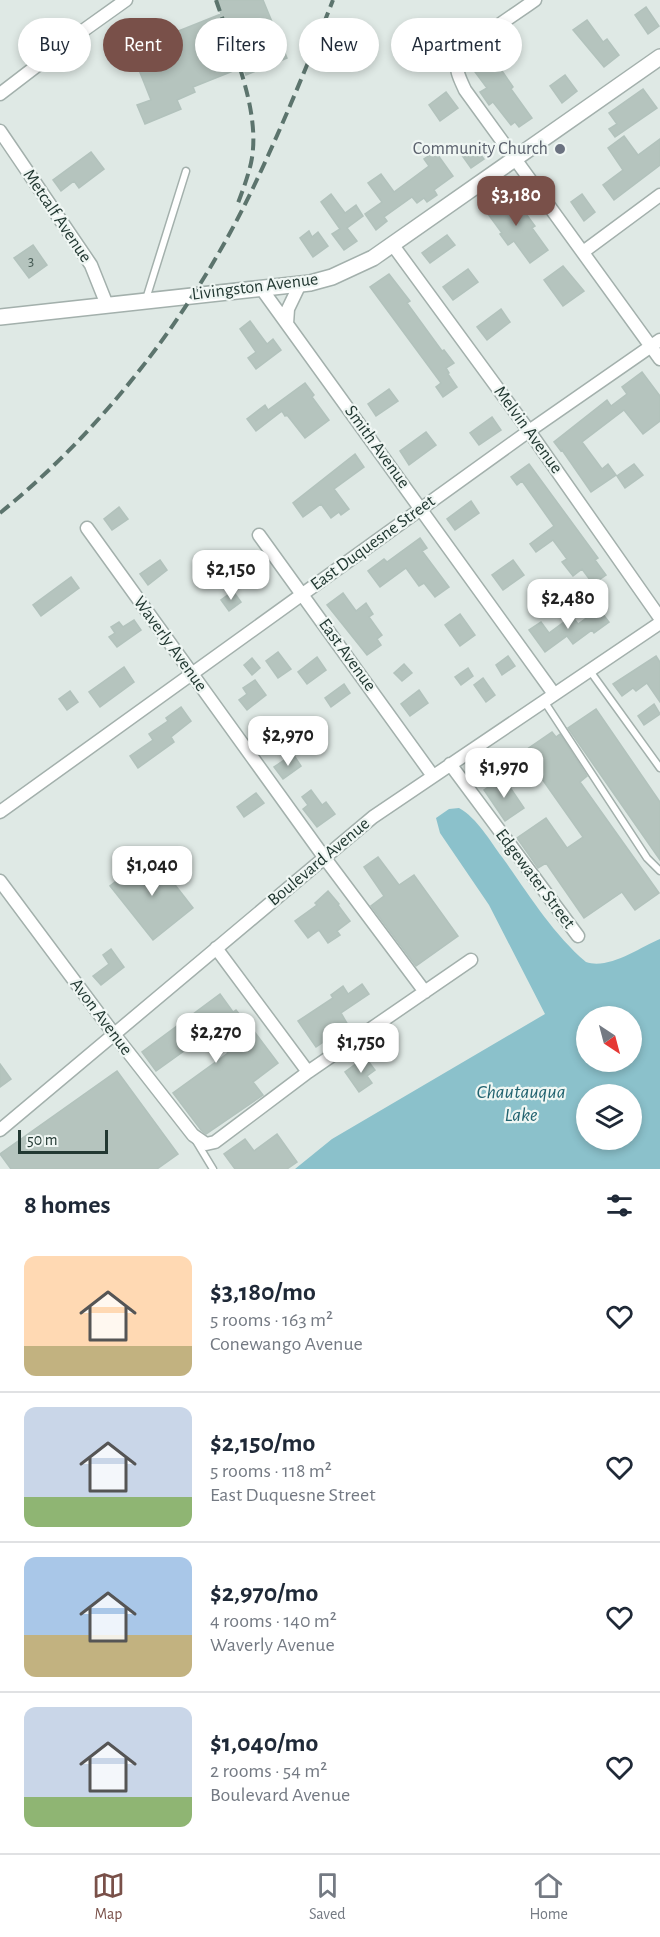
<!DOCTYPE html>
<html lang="en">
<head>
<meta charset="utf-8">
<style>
	:root { --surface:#fff; --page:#f6f6f7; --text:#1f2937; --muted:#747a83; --line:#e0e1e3; --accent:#795049 }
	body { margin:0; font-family:"Alegreya Sans",sans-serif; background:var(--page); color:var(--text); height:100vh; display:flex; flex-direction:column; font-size:22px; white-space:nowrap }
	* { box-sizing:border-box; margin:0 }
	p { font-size:20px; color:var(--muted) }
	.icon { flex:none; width:33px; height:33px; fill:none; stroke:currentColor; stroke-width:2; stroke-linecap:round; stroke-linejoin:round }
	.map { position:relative; height:1169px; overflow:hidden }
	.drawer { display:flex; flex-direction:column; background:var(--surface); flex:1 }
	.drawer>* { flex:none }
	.banner { position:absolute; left:18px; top:18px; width:624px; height:54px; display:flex; gap:12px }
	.needle { width:39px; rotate:144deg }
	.fabs { position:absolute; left:576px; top:1006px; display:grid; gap:12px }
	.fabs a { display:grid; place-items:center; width:66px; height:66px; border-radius:50%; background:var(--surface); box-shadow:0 3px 9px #0003; font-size:30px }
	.scale { position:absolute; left:18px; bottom:15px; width:90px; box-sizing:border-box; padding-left:6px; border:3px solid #223832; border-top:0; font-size:16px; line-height:21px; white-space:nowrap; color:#223832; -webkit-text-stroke:4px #eff6f3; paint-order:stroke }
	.price { position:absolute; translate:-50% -51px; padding:0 14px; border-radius:12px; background:#fff; color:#222; font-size:20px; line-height:39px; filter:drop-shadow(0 2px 3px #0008) }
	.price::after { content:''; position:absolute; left:50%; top:36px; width:18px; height:14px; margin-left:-9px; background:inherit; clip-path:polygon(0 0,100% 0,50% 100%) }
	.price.selected { background:var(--accent); color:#fff }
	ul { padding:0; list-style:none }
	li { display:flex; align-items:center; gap:18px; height:150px; padding:0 24px }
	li+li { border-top:2px solid var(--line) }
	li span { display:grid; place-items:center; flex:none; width:168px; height:120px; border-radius:12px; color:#555 }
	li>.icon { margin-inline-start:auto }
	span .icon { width:72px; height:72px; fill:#fffc; stroke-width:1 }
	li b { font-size:26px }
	h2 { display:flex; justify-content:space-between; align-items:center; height:72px; padding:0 24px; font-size:26px }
	.chip { padding:0 21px; border-radius:27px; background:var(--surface); box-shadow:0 3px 9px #0003; font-size:21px; line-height:54px }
	.chip.selected { background:var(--accent); color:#fff }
	.tabs { display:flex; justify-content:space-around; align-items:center; height:84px; border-top:2px solid var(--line); background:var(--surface); font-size:16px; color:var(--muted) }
	.tabs a { display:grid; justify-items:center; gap:3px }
	.tabs .selected { color:var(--accent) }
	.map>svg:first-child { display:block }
	.water { fill:#8bc1cb; fill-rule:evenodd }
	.building { fill:#b5c4be; stroke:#b2c2bc; stroke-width:1.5 }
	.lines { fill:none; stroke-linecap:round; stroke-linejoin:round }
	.service-casing { stroke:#a3b0ac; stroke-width:9 }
	.minor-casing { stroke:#a3b0ac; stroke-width:15 }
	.tertiary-casing { stroke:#a3b0ac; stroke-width:18 }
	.service { stroke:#fff; stroke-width:6 }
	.minor { stroke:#fff; stroke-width:12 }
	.tertiary { stroke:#fff; stroke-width:15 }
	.rail { stroke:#5c746d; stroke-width:4; stroke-dasharray:12 6; stroke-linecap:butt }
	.worship-dot { fill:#6b7280; stroke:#eff6f3; stroke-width:2 }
	.labels { text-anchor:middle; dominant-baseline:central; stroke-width:4.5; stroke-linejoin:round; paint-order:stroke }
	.number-label { font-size:15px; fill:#475b55 }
	.worship-label { font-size:18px; fill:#5b616d; stroke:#eff6f3; text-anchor:end }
	.street-label { font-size:18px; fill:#223832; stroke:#eff6f3 }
	.water-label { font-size:20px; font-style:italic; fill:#21626f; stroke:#eff6f3 }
</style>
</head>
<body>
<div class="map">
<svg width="660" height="1169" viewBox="0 0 660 1169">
	<rect width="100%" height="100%" fill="#dfe9e5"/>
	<!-- water -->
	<path class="water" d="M459 808C477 818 490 841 502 857 528 893 552 933 586 962 608 970 639 948 660 939V1169H295L332 1139 545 1014 489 905 440 833 436 818 449 809ZM586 1017H632V1062H586ZM586 1095H632V1140H586Z"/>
	<!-- building -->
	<path class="building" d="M216 0H263L287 58 246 75 243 67 193 87 195 92 177 100 181 109 145 124 137 105 151 100 131 50 221 14Z
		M646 7 659 26 648 34 635 15Z
		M587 20 603 42 607 39 619 55 604 67 573 30Z
		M492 53 500 64 498 65 513 87 511 89 532 118 519 127 515 122 511 125 493 102 489 105 480 92 487 88 472 68Z
		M565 75 577 91 562 103 550 86Z
		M643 89 657 108 615 137 609 129 617 124 609 113Z
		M446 92 458 108 440 121 429 105Z
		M624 136 638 155 660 139V165L614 200 603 185 623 170 608 148Z
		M473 145 484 159 471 168 461 154Z
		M435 151 453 176 434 190 437 195 427 202 424 198 417 203 412 197 384 217 387 221 376 230 365 214 382 202 368 183 381 174 394 192 429 166 424 159Z
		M91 152 104 169 79 188 74 181 61 191 53 180Z
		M510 192 535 226 532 228 548 250 530 263 514 241 508 245 500 234 502 233 485 210Z
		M331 194 345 213 356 205 363 216 347 228 357 241 344 250 332 234 340 229 321 202Z
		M582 194 595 212 584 221 571 202Z
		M309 231 312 237 318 232 328 246 313 257 300 238Z
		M447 235 455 245 430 263 422 253Z
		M33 245 47 265 29 278 14 258Z
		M563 266 584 291 563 306 544 280Z
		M468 269 478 282 453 300 443 287Z
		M389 274 410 301 407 303 442 351 444 350 454 363 446 368 449 373 448 374 457 387 443 397 436 387 441 383 370 287Z
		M501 309 510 322 487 340 477 327Z
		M250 321 267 344 273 339 281 350 256 369 248 358 256 352 240 329Z
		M642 372 660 396V421L643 434 624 410 582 442 602 469 608 464 616 475 591 492 562 450 561 451 554 442 607 400 611 406 627 394 622 387Z
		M305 383 314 395 312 397 329 420 305 438 287 415 285 416 282 411 256 431 247 419 265 405 268 410Z
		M389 389 398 401 376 416 368 404Z
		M492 417 501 430 479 445 470 433Z
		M426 432 436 445 409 465 400 451Z
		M355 454 364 467 334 489 349 509 341 515 339 512 331 518 321 504 303 517 293 503Z
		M529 464 598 558 595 560 606 575 593 584 582 569 573 576 562 562 567 559 553 540 536 552 530 544 554 526 522 481 517 485 511 477Z
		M634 464 643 475 625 488 617 476Z
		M471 501 479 513 455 530 447 519Z
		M119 507 128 519 112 530 104 519Z
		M420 538 427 548 422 551 449 587 435 597 424 583 419 586 406 568 380 587 368 571 384 559 387 562Z
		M245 557 254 569 232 585 224 573Z
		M160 560 167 570 148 585 140 574Z
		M513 560 524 575 503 590 492 575Z
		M71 577 79 588 41 616 33 605Z
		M233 591 241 602 229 611 221 600Z
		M343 593 356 611 366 603 373 614 369 617 382 635 377 639 381 645 367 655 327 605Z
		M599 609 609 622 594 633 592 630 573 644 567 636 545 652 529 630 541 622 549 633 572 616 578 624Z
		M460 614 475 635 460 646 445 625Z
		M134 620 141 630 117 647 109 637 115 633 111 627 119 622 123 627Z
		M278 652 291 669 278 678 266 661Z
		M508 656 515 666 502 675 496 665Z
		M656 656 660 662V702L647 683 636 691 633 688 622 696 613 684Z
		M317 657 326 670 307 684 298 672Z
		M252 658 260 668 252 675 244 665Z
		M404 664 412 673 402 681 394 673Z
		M124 667 134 682 100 707 89 692Z
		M468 668 473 676 461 685 455 677Z
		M483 678 495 695 486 702 474 685Z
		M255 680 266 695 247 710 239 700 247 694 243 688Z
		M344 684 350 693 331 707 325 698Z
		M419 690 428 703 410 716 401 704Z
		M70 691 78 702 67 710 59 699Z
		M654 704 660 714 644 725 638 716Z
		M181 707 191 721 171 737 174 742 138 768 130 756 153 740 149 734 168 721 166 718Z
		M596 709 660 802V860L568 728Z
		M275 717 284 730 261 746 252 734Z
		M552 732 556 737 560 734 587 776 580 782 659 893 635 910 622 892 584 918 546 863 538 868 517 838 546 818 567 848 583 837 523 752Z
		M293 754 301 766 283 779 274 767Z
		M503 777 524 808 505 821 484 790Z
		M311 790 322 805 326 802 335 814 317 827 303 809 308 805 302 797Z
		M256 793 264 803 244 817 237 807Z
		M151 854 193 908 153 940 110 886Z
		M378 857 399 885 414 875 458 936 416 966 371 906 384 896 364 867Z
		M328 891 339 904 338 905 350 921 337 931 340 935 328 943 319 930 308 938 295 921 317 905 315 903Z
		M111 949 124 967 101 985 93 976 109 964 103 955Z
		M362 984 369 994 341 1013 348 1025 316 1047 298 1021 333 998 331 995 343 986 348 994Z
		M220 994 233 1012 236 1010 240 1015 241 1014 278 1063 253 1082 263 1095 206 1134 201 1130 173 1093 228 1053 212 1031 156 1071 142 1052Z
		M365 1057 375 1070 367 1076 372 1083 359 1092 345 1072Z
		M0 1064 11 1079 0 1087Z
		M117 1071 178 1154 157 1169H11L0 1154Z
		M277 1134 297 1162 287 1169H235L224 1154 245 1139 254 1151Z"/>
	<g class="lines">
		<defs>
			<path id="service" d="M146 299 186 171
				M590 671 660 768
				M544 701 647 858 660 871
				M196 1141 213 1169"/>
			<path id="minor" d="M535 0C523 9 461 49 458 59 454 69 461 81 465 90L660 359
				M0 94 77 35 126 0
				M0 131 91 265 107 305
				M392 244 529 431 660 618
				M583 252 660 195
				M261 288 554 694
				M287 324 288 309 300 284
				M87 528 324 857 425 992
				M259 535 433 776
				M450 764 578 936
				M0 812 529 431 660 340
				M0 881 114 1034 193 1135 206 1144 215 1142 308 1072 471 960
				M216 948 308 1072
				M0 1130 373 817 660 623"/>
			<path id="tertiary" d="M0 317 310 283 332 277 373 258 660 57"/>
		</defs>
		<!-- service casing -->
		<use href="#service" class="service-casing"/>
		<!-- minor casing -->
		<use href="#minor" class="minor-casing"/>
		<!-- tertiary casing -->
		<use href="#tertiary" class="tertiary-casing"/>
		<!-- service -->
		<use href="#service" class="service"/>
		<!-- minor -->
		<use href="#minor" class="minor"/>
		<!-- tertiary -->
		<use href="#tertiary" class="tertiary"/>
		<!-- rail -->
		<path class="rail" d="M216 0C232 48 262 112 251 163 248 176 243 190 238 203
			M0 513C106 427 194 311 253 188 282 127 308 64 333 0"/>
	</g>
	<!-- markers -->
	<circle class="worship-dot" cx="560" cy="149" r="6"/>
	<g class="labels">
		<!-- number labels -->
		<g class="number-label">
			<text x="31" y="261">3</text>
		</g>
		<!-- worship labels -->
		<g class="worship-label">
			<text x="548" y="149">Community Church</text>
		</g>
		<!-- street labels -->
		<g class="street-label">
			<text transform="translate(57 216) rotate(56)">Metcalf Avenue</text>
			<text transform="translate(255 287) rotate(-7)">Livingston Avenue</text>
			<text transform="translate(528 430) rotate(54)">Melvin Avenue</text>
			<text transform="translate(377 447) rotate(54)">Smith Avenue</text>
			<text transform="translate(373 543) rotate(-36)">East Duquesne Street</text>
			<text transform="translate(170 644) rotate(54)">Waverly Avenue</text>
			<text transform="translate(347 655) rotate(54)">East Avenue</text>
			<text transform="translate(319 862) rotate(-40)">Boulevard Avenue</text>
			<text transform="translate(535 879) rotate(53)">Edgewater Street</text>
			<text transform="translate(101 1017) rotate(53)">Avon Avenue</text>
		</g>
		<!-- water labels -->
		<g class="water-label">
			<text x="521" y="1092">Chautauqua<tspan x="521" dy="23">Lake</tspan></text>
		</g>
	</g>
</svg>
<div class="fabs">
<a><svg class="needle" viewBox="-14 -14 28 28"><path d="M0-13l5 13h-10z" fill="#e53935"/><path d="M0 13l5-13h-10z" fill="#747a83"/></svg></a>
<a><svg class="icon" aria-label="layers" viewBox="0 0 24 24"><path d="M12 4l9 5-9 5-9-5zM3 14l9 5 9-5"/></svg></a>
</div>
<div class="scale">50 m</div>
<b class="price selected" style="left:516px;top:227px">$3,180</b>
<b class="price" style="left:231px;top:601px">$2,150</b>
<b class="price" style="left:568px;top:630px">$2,480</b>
<b class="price" style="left:288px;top:767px">$2,970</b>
<b class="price" style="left:504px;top:799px">$1,970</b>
<b class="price" style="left:152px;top:897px">$1,040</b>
<b class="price" style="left:216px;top:1064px">$2,270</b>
<b class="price" style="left:361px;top:1074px">$1,750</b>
<div class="banner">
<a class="chip">Buy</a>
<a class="chip selected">Rent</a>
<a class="chip">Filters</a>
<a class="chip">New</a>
<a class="chip">Apartment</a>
</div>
</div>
<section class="drawer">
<h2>8 homes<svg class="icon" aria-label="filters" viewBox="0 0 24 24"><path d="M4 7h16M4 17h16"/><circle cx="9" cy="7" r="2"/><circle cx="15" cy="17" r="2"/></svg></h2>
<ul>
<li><span style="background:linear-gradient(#ffd9b3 75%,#c2b280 0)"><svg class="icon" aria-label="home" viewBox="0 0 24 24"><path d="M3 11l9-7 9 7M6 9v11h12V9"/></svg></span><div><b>$3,180/mo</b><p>5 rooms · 163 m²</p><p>Conewango Avenue</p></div><svg class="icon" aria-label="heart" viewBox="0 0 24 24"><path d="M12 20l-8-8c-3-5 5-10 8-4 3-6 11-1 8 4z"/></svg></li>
<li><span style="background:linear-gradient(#c9d6e8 75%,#8fb573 0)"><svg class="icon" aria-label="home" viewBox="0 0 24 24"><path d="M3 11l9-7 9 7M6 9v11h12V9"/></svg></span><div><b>$2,150/mo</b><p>5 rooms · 118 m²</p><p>East Duquesne Street</p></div><svg class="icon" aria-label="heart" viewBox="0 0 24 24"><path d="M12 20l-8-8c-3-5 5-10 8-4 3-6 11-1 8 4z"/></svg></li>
<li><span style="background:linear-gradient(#a9c7e8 65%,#c2b280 0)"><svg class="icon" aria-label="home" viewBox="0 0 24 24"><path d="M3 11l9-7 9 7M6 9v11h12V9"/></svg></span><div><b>$2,970/mo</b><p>4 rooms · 140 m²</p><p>Waverly Avenue</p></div><svg class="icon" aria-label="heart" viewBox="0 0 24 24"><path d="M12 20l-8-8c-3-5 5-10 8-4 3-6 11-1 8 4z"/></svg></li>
<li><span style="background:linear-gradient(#c9d6e8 75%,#8fb573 0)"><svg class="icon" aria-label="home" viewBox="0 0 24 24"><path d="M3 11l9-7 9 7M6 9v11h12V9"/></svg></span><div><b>$1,040/mo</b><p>2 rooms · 54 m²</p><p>Boulevard Avenue</p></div><svg class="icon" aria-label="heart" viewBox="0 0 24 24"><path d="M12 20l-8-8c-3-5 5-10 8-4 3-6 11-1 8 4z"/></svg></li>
</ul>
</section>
<nav class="tabs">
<a class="selected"><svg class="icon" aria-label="map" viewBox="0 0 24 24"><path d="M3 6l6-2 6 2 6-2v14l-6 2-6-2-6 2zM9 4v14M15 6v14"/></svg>Map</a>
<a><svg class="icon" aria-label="saved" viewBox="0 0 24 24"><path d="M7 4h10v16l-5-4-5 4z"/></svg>Saved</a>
<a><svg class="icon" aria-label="home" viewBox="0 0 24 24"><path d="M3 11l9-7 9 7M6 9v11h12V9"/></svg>Home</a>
</nav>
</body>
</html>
